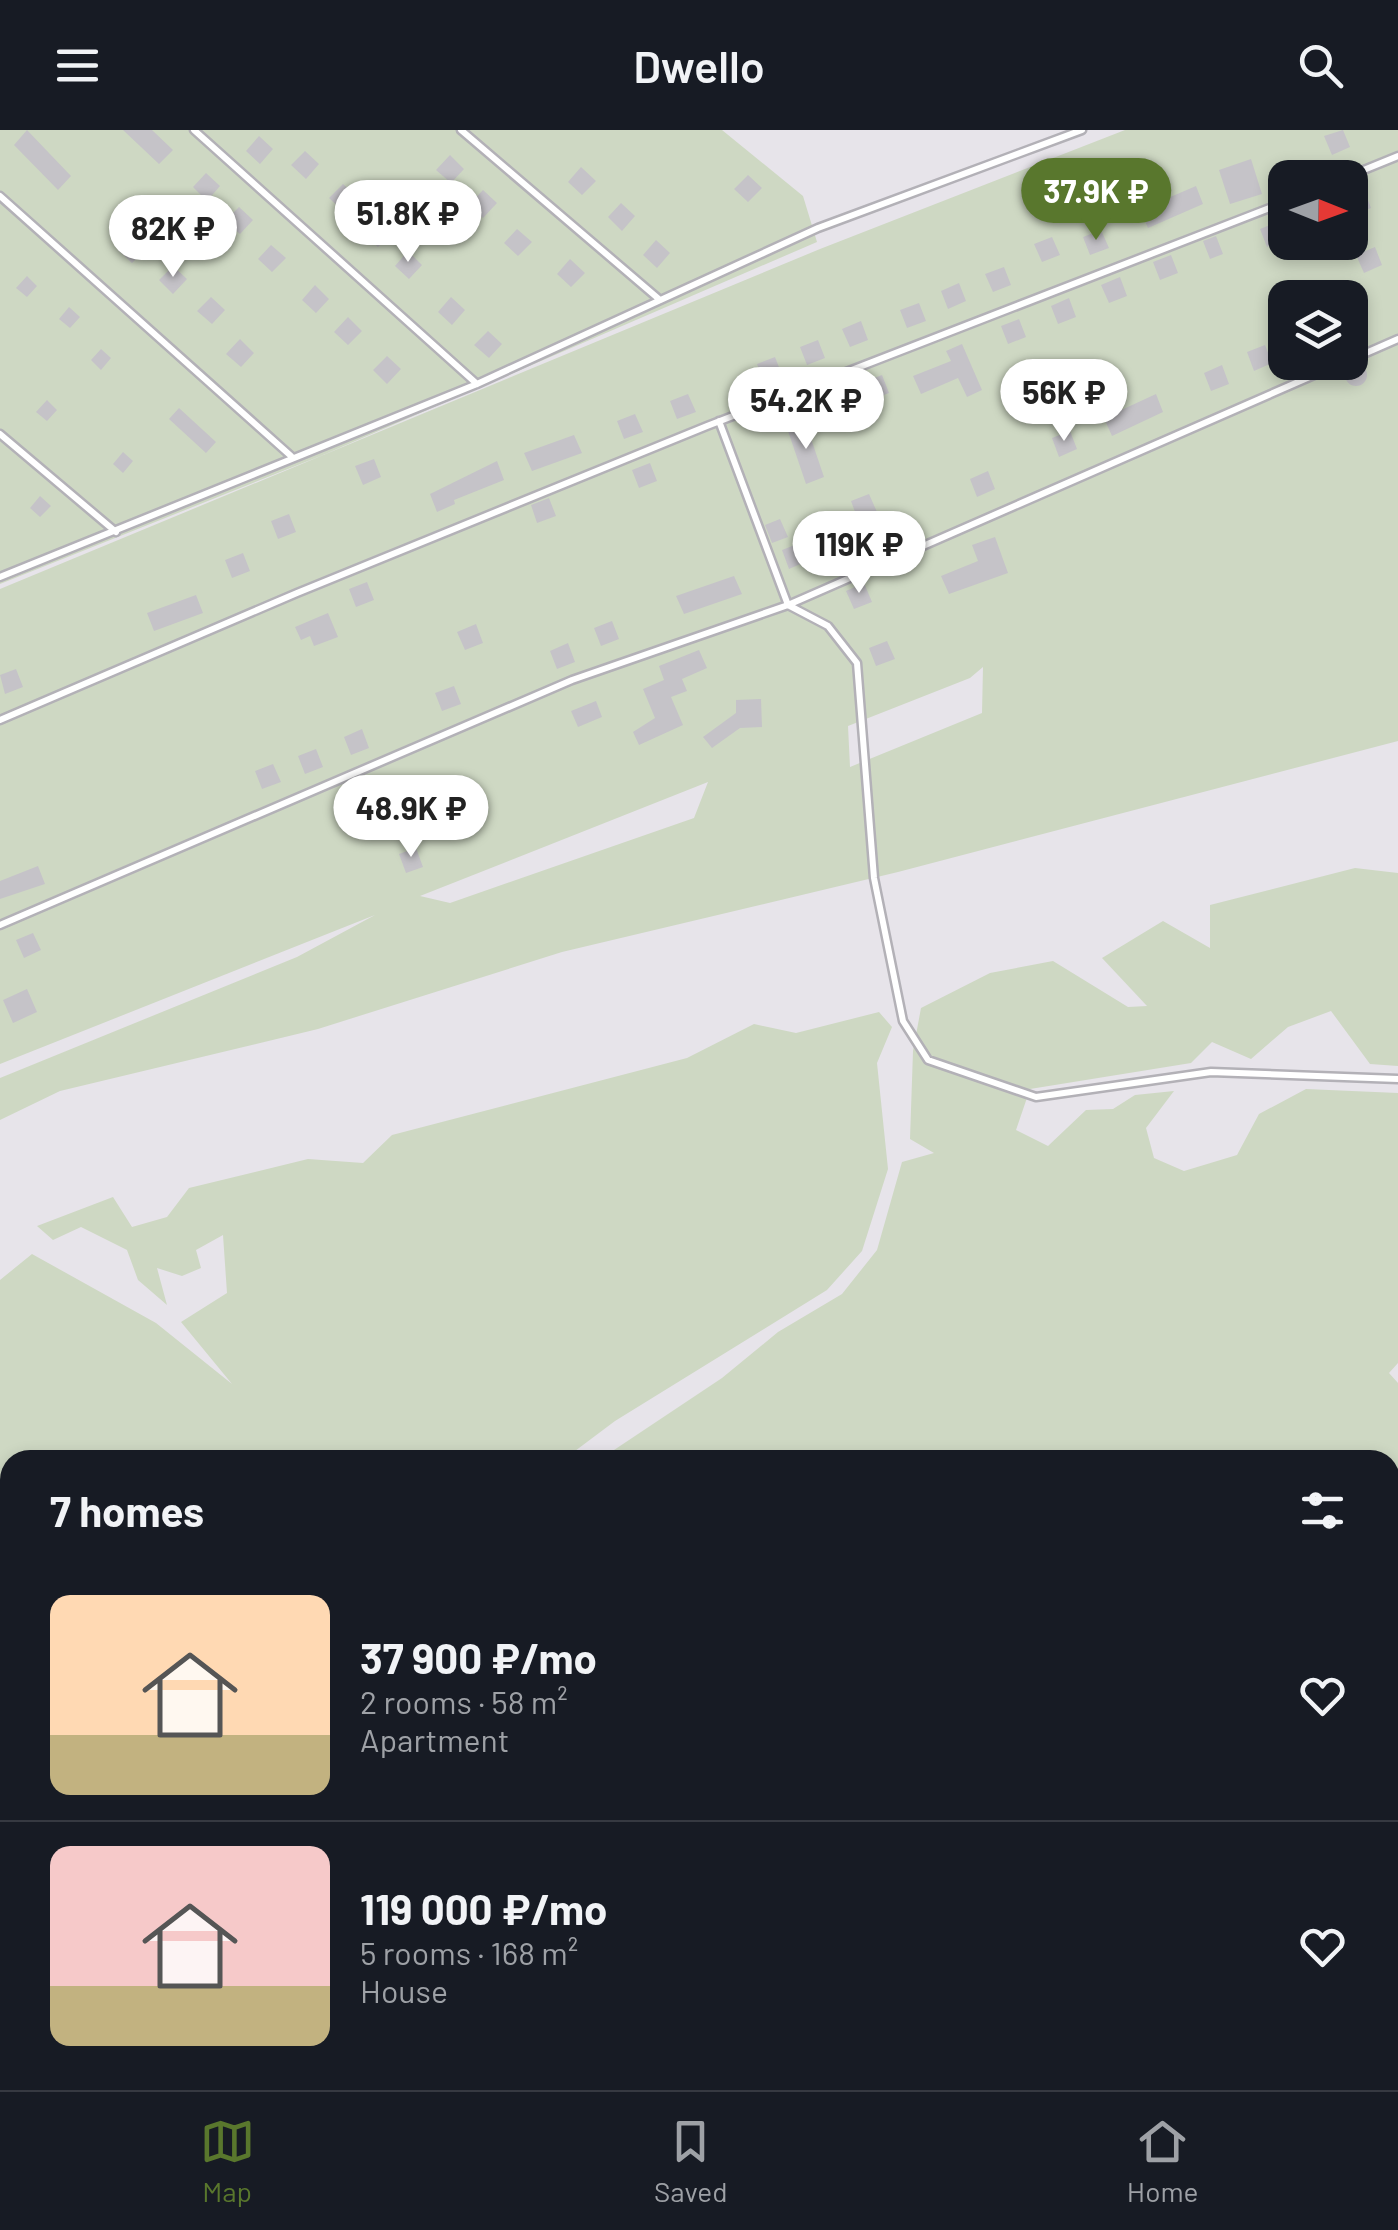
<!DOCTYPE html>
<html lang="en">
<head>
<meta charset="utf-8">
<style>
	:root { --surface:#171b24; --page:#242831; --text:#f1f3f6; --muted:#9ea1a6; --line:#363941; --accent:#59772d }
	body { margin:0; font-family:Barlow,sans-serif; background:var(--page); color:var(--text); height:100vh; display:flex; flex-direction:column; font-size:38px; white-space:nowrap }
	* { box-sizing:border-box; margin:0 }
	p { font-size:32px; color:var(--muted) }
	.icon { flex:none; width:55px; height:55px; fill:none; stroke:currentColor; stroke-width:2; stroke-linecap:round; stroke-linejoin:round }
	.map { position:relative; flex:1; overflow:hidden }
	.sheet { position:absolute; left:0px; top:1320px; width:1400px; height:640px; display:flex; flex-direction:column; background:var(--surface); border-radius:30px 30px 0 0; box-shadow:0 5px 15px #0003 }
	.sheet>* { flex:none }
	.needle { width:65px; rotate:91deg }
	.buttons { position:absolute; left:1268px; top:30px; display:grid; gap:20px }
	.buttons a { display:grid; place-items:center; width:100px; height:100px; border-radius:20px; background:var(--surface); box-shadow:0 5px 15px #0003; font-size:50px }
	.price { position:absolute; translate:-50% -85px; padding:0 22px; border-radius:35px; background:#fff; color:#222; font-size:32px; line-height:65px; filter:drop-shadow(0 2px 5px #0008) }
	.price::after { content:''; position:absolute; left:50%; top:60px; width:30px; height:22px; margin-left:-15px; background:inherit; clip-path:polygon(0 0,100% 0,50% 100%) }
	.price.on { background:var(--accent); color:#fff }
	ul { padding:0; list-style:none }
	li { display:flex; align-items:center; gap:30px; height:250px; padding:0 50px }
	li+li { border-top:2px solid var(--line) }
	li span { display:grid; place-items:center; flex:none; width:280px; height:200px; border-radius:20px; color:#555 }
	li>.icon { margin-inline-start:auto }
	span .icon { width:120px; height:120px; fill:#fffc; stroke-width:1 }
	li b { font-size:42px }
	h2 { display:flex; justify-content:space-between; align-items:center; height:120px; padding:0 50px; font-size:42px }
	header { display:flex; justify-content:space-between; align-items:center; height:130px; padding:0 50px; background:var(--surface); font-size:45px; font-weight:600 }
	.menu { display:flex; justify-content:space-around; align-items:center; height:140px; border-top:2px solid var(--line); background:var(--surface); font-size:28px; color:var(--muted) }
	.menu a { display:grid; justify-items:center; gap:5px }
	.menu .on { color:var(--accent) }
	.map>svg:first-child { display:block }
	.green { fill:#ced8c3; fill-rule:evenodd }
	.building { fill:#c5c3c8 }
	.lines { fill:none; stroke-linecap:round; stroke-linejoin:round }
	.service-casing { stroke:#b3b1b7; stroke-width:11 }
	.service { stroke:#fff; stroke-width:6 }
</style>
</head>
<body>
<header><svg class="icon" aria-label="menu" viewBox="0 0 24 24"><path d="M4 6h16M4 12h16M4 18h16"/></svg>Dwello<svg class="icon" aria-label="search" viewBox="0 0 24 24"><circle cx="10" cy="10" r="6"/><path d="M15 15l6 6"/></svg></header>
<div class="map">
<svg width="1398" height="1960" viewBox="0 0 1398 1960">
	<rect width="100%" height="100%" fill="#e7e4ea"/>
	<!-- green -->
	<path class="green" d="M0 0H722L803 66 817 112 323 325 0 454Z
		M1125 0H1398V611L898 742 562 822 318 899 60 961 0 990V948L297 827 375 785 0 934V459L820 119ZM1285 48H1350V112H1285ZM1285 168H1350V232H1285ZM983 537 982 583 850 637 848 596 970 548ZM708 652 694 688 450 773 420 766Z
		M1355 738 1398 743V936L1370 934 1331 881 1288 897 1251 929 1212 912 1191 933 1030 959 1016 1000 1048 1016 1086 980 1113 979 1135 965 1174 961 1146 998 1154 1028 1184 1041 1237 1025 1259 984 1306 959 1398 963V1233L1389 1243 1398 1253V1960H1304L1346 1950H1390V1330H599L722 1248 778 1202 842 1164 877 1120 902 1032 934 1023 910 1009 913 921 921 878 990 843 1053 831 1128 877 1147 876 1102 828 1163 791 1210 818V775Z
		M879 882 892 897 877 933 888 1039 862 1121 827 1160 615 1291 563 1330H10V1553L0 1546V1150L32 1124 156 1193 232 1254 181 1192 227 1163 223 1105 196 1120 201 1138 182 1146 157 1138 167 1175 138 1150 127 1120 81 1097 53 1110 37 1096 113 1067 132 1097 167 1087 189 1058 308 1029 363 1033 392 1005 687 928 754 894 796 903Z
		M0 1574 10 1579V1798L0 1790Z
		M0 1947 130 1957 133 1960H0Z"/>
	<!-- building -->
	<path class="building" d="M27 0 71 46 58 60 14 15Z
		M123 0H152L173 20 159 34Z
		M1343 0 1350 17 1332 25 1324 6Z
		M259 6 273 19 260 34 246 21Z
		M305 21 319 34 306 49 291 35Z
		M450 25 464 39 451 53 436 40Z
		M1251 29 1262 64 1230 74 1219 40Z
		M581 37 596 51 582 65 568 52Z
		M206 43 220 56 207 71 193 57Z
		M748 45 762 58 748 72 734 59Z
		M343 54 357 67 344 82 329 68Z
		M1196 56 1203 74 1148 98 1140 80Z
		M483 60 497 73 483 88 469 75Z
		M1364 60 1371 78 1353 85 1350 65Z
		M621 73 635 86 622 101 608 87Z
		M239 77 253 90 240 104 225 91Z
		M377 89 391 103 378 117 364 104Z
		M1278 92 1285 110 1267 117 1260 99Z
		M517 99 532 112 518 126 504 113Z
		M1101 100 1109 118 1090 125 1083 107Z
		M132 105 146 119 132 133 118 120Z
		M1216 106 1223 124 1210 129 1203 111Z
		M1052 107 1060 125 1042 132 1034 114Z
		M656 110 670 123 657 138 643 125Z
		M271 115 286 128 272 142 258 129Z
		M1375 117 1382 135 1364 143 1356 125Z
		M408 121 422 135 409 149 395 136Z
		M1171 125 1178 143 1160 150 1153 132Z
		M570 129 585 143 571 157 557 144Z
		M173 136 187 149 173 164 159 150Z
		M1004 137 1011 155 993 162 985 144Z
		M27 146 37 156 27 167 16 158Z
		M1120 147 1127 166 1109 173 1101 155Z
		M959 153 966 171 948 179 941 161Z
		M315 155 329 169 316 183 302 170Z
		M211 167 225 180 212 194 197 181Z
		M451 167 465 180 452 195 438 182Z
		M1069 168 1076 187 1058 194 1051 176Z
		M919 173 926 191 907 198 900 180Z
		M69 177 80 187 70 198 59 189Z
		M348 187 362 201 348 215 334 202Z
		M1019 189 1026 207 1008 214 1001 196Z
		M861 191 868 210 850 217 842 199Z
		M488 201 502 214 489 228 474 215Z
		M240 209 254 223 241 237 226 224Z
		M818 210 825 228 807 235 800 217Z
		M962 214 982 260 967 267 958 248 921 264 913 246 951 231 946 221Z
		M1265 215 1272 233 1254 241 1247 222Z
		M101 219 111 228 101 240 91 230Z
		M387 226 401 239 387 254 373 240Z
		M775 227 782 245 764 252 757 234Z
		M1345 245a11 11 0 1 1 22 0a11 11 0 1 1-22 0Z
		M1222 235 1229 254 1211 261 1204 243Z
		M882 245 889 263 871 270 864 252Z
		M835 259 843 278 824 285 817 267Z
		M688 264 696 282 677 289 670 271Z
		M1156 264 1163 282 1112 306 1104 288Z
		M47 270 57 280 47 291 36 282Z
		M179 278 216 312 206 323 169 289Z
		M635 284 643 302 624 309 617 291Z
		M805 291 824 347 806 354 787 298Z
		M1070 301 1077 319 1059 327 1052 308Z
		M574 305 582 323 532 341 524 323Z
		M123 322 133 331 123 343 113 334Z
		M374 329 381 347 363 355 355 336Z
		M497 331 504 350 454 370 455 374 437 382 430 364Z
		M650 333 657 351 639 358 632 340Z
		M988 341 995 359 977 367 970 349Z
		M869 364 877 382 858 390 851 371Z
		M40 366 51 376 40 387 30 378Z
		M549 368 556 386 537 393 531 375Z
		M289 384 296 402 278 409 271 391Z
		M780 389 788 407 772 413 765 395Z
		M995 407 1008 443 949 464 941 446 978 431 972 415Z
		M800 413 807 431 789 439 782 420Z
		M243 423 250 441 232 448 225 430Z
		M734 446 742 464 684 484 676 466Z
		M367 452 374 470 356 477 349 459Z
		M864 453 872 472 854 479 846 461Z
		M196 465 203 483 154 501 147 483Z
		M328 483 338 507 314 516 310 506 301 510 295 497Z
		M612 491 619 509 601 516 594 498Z
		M476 494 483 513 465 520 457 502Z
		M887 511 895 529 876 536 869 518Z
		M568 513 575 532 557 539 550 521Z
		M699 520 707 538 682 549 687 561 671 567 683 595 639 615 633 602 655 588 643 559 664 550 659 536Z
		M16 539 23 557 5 564 0 545Z
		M454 556 461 574 442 581 435 563Z
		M761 569 762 597 740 598 712 618 703 607 736 583V570Z
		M596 571 602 587 578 597 571 581Z
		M362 599 369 618 351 625 344 607Z
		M316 619 323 637 305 644 298 626Z
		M273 634 281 652 262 659 255 641Z
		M416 718 423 737 406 743 399 724Z
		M38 736 45 754 0 769V751Z
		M33 803 41 820 24 828 16 810Z
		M27 859 37 882 13 893 3 870Z"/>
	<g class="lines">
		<defs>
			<path id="service" d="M194 0 477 254
				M461 0 660 170
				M1344 48 1398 26
				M0 66 291 326
				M1350 230 1398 209
				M719 291 788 475 1344 232
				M0 304 116 402
				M0 447 477 254 818 98 1082 0
				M0 590 297 463 707 296 1285 72
				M0 795 572 550 788 475 828 496 857 533 874 748 903 891 928 930 1036 967 1211 942 1398 949"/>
		</defs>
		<!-- service casing -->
		<use href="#service" class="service-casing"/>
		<!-- service -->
		<use href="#service" class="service"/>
	</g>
</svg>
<div class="buttons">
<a><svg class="needle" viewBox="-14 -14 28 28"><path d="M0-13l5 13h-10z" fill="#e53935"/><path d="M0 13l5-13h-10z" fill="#9ea1a6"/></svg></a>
<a><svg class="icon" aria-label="layers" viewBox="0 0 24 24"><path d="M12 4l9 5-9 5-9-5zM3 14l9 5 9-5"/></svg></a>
</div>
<b class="price on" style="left:1096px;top:113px">37.9K ₽</b>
<b class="price" style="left:408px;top:135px">51.8K ₽</b>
<b class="price" style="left:173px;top:150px">82K ₽</b>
<b class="price" style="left:1064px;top:314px">56K ₽</b>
<b class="price" style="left:806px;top:322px">54.2K ₽</b>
<b class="price" style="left:859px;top:466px">119K ₽</b>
<b class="price" style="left:411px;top:730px">48.9K ₽</b>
<section class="sheet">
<h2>7 homes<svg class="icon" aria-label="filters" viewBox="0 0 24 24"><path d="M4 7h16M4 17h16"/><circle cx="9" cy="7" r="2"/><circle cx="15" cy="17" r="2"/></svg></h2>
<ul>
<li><span style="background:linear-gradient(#ffd9b3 70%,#c2b280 0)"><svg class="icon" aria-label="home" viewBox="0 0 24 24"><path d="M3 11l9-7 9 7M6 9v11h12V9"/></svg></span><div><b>37 900 ₽/mo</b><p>2 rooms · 58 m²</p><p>Apartment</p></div><svg class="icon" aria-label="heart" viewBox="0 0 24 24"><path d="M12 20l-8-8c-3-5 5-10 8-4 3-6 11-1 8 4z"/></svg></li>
<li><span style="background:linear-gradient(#f6c9c9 70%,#c2b280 0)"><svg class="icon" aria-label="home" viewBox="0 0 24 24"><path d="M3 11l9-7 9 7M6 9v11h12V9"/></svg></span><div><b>119 000 ₽/mo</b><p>5 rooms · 168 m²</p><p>House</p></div><svg class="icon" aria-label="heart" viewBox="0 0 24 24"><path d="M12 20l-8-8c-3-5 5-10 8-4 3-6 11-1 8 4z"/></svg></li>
</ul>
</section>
</div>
<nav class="menu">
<a class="on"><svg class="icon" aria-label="map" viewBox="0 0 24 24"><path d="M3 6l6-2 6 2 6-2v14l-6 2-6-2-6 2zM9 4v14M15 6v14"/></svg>Map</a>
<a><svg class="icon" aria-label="saved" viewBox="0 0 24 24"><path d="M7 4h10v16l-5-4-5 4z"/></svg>Saved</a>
<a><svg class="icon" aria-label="home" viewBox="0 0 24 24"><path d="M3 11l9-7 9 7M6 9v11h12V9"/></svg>Home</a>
</nav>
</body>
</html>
